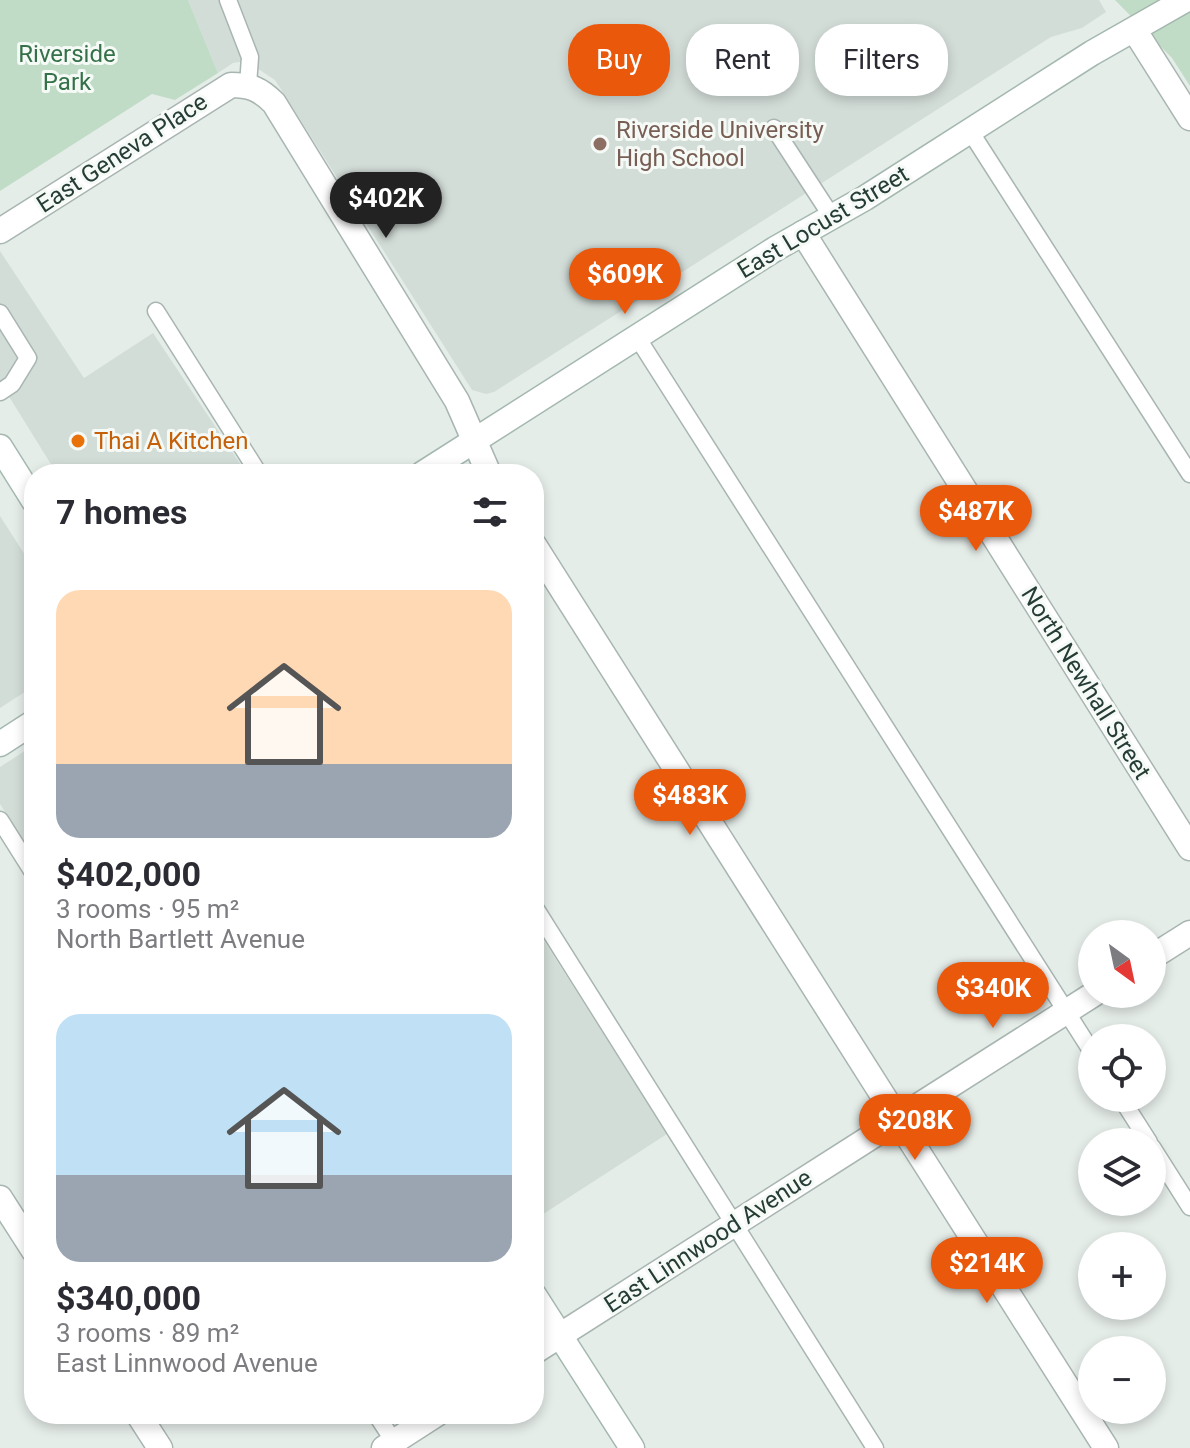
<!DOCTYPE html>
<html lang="en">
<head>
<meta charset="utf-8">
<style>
	:root { --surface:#fff; --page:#f7f7f7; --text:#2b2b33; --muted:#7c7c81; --accent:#ea580c }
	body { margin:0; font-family:Roboto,sans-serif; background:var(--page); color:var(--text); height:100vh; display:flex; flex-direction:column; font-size:30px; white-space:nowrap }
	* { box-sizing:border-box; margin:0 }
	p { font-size:26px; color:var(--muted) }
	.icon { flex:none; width:44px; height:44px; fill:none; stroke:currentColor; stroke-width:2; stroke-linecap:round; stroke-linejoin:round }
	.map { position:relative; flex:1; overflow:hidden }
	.panel { position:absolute; left:24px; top:464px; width:520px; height:960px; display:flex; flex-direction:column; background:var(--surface); border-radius:32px; box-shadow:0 4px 12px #0003 }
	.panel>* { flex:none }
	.hud { position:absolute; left:568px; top:24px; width:502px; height:72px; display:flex; gap:16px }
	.needle { width:52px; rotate:147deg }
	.tools { position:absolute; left:1078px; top:920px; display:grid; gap:16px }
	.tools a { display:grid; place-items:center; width:88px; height:88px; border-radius:50%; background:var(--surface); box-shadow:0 4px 12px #0003; font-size:40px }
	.price { position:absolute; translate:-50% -68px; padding:0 18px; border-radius:28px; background:var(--accent); color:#fff; font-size:26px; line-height:52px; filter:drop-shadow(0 2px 4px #0008) }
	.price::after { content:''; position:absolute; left:50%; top:48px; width:24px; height:18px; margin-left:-12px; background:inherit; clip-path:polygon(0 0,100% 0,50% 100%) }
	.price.current { background:#222; color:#fff }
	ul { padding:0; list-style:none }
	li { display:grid; align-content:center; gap:16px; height:424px; padding:0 32px }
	li span { display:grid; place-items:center; height:248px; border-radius:24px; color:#555 }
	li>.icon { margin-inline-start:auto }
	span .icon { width:144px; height:144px; fill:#fffc; stroke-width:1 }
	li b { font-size:34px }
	h2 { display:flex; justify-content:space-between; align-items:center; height:96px; padding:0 32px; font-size:34px }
	.tag { padding:0 28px; border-radius:32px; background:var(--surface); box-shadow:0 4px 12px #0003; font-size:28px; line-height:72px }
	.tag.current { background:var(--accent); color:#fff }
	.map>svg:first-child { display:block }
	.built { fill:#d3ddd8 }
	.green { fill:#c0dcc7 }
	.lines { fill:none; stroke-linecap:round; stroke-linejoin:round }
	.service-casing { stroke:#a8b5b0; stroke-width:19 }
	.minor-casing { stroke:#a8b5b0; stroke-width:27 }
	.secondary-casing { stroke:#a4b8b0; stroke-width:27 }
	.service { stroke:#fff; stroke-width:16 }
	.minor { stroke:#fff; stroke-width:24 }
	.secondary { stroke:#fff; stroke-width:24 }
	.education-dot { fill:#8d6e63; stroke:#f6faf7; stroke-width:3 }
	.food-dot { fill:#e8710a; stroke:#f6faf7; stroke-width:3 }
	.labels { text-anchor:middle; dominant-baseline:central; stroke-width:6; stroke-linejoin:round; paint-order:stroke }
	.park-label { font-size:24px; fill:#347149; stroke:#f6faf7 }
	.education-label { font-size:24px; fill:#785e54; stroke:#f6faf7; text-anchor:start }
	.street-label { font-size:24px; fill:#263d36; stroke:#f6faf7 }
	.food-label { font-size:24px; fill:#c56008; stroke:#f6faf7; text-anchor:start }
</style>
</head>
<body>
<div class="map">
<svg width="1190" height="1448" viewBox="0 0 1190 1448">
	<rect width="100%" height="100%" fill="#e5ede9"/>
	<!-- built -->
	<path class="built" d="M188 0H1099L1106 12 1082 28 1051 37 494 392 486 394 472 390 275 80 246 61 233 63 218 73Z
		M0 251 84 378 153 333 247 474H57L0 382Z
		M0 516 34 569V686L0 708Z
		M34 745V858L0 804V767Z
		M534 925 667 1134 534 1220Z"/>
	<!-- green -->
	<path class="green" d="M0 0H188L218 73 175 100 152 94 0 191Z
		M1115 0H1190V86L1172 58Z"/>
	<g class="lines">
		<defs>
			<path id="service" d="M228 0 250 57 248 85
				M774 128 832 217
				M970 131 1190 474
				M156 311 259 474
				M0 313 28 358 12 384 0 392
				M637 337 1092 1052
				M0 820 34 874
				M534 906 875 1448
				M1121 1098 1149 1142
				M1152 1147 1190 1207
				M376 1414 398 1448"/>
			<path id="minor" d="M1135 31 1190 118
				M0 231 231 85C250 85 260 89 274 103L457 401 489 474
				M803 233 1190 848
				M534 545 887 1102
				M1152 957 1190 933
				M918 1106 1094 994
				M909 1138 1106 1448
				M0 1198 34 1251
				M534 1352 882 1130
				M138 1414 160 1448
				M384 1448 437 1414"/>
			<path id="secondary" d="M0 447 34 501
				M422 474 775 249 865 198 1092 53 1185 0
				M0 744 34 722
				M534 1295 632 1448"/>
		</defs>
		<!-- service casing -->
		<use href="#service" class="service-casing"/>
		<!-- minor casing -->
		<use href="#minor" class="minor-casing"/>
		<!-- secondary casing -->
		<use href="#secondary" class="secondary-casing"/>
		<!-- service -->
		<use href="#service" class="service"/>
		<!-- minor -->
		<use href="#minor" class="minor"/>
		<!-- secondary -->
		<use href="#secondary" class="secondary"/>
	</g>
	<!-- markers -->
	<circle class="education-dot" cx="600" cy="144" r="8"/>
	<circle class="food-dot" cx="78" cy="441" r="8"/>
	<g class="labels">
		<!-- park labels -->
		<g class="park-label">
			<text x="67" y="54">Riverside<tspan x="67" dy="28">Park</tspan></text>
		</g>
		<!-- education labels -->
		<g class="education-label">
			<text x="616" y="130">Riverside University<tspan x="616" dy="28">High School</tspan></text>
		</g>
		<!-- street labels -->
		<g class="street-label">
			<text transform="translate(122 153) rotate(-33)">East Geneva Place</text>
			<text transform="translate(823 222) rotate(-31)">East Locust Street</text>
			<text transform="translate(1086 683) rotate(58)">North Newhall Street</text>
			<text transform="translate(708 1241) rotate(-33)">East Linnwood Avenue</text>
		</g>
		<!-- food labels -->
		<g class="food-label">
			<text x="94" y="441">Thai A Kitchen</text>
		</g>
	</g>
</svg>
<div class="tools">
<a><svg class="needle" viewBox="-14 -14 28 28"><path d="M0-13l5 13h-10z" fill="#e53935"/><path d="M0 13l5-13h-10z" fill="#7c7c81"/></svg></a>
<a><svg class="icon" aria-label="locate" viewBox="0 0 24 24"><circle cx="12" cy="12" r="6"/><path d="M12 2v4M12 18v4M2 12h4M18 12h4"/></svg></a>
<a><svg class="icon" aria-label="layers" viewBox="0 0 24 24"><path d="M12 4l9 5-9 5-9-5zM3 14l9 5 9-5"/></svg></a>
<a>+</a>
<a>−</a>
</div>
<b class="price current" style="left:386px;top:240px">$402K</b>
<b class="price" style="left:625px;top:316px">$609K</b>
<b class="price" style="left:976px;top:553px">$487K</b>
<b class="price" style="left:690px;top:837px">$483K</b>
<b class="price" style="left:993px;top:1030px">$340K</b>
<b class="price" style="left:915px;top:1162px">$208K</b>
<b class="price" style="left:987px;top:1305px">$214K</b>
<div class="hud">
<a class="tag current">Buy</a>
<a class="tag">Rent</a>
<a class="tag">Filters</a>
</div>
<section class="panel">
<h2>7 homes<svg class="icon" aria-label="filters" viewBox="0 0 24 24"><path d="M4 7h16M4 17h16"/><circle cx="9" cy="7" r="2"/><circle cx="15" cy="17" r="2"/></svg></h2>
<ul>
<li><span style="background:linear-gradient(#ffd9b3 70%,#9aa5b1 0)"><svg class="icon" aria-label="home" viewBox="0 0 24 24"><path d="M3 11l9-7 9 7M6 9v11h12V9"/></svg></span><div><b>$402,000</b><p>3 rooms · 95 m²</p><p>North Bartlett Avenue</p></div></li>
<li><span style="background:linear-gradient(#bfe0f5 65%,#9aa5b1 0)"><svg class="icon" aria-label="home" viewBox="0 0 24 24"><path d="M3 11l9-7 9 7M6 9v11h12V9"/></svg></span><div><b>$340,000</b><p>3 rooms · 89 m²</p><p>East Linnwood Avenue</p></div></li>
</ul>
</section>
</div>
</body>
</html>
